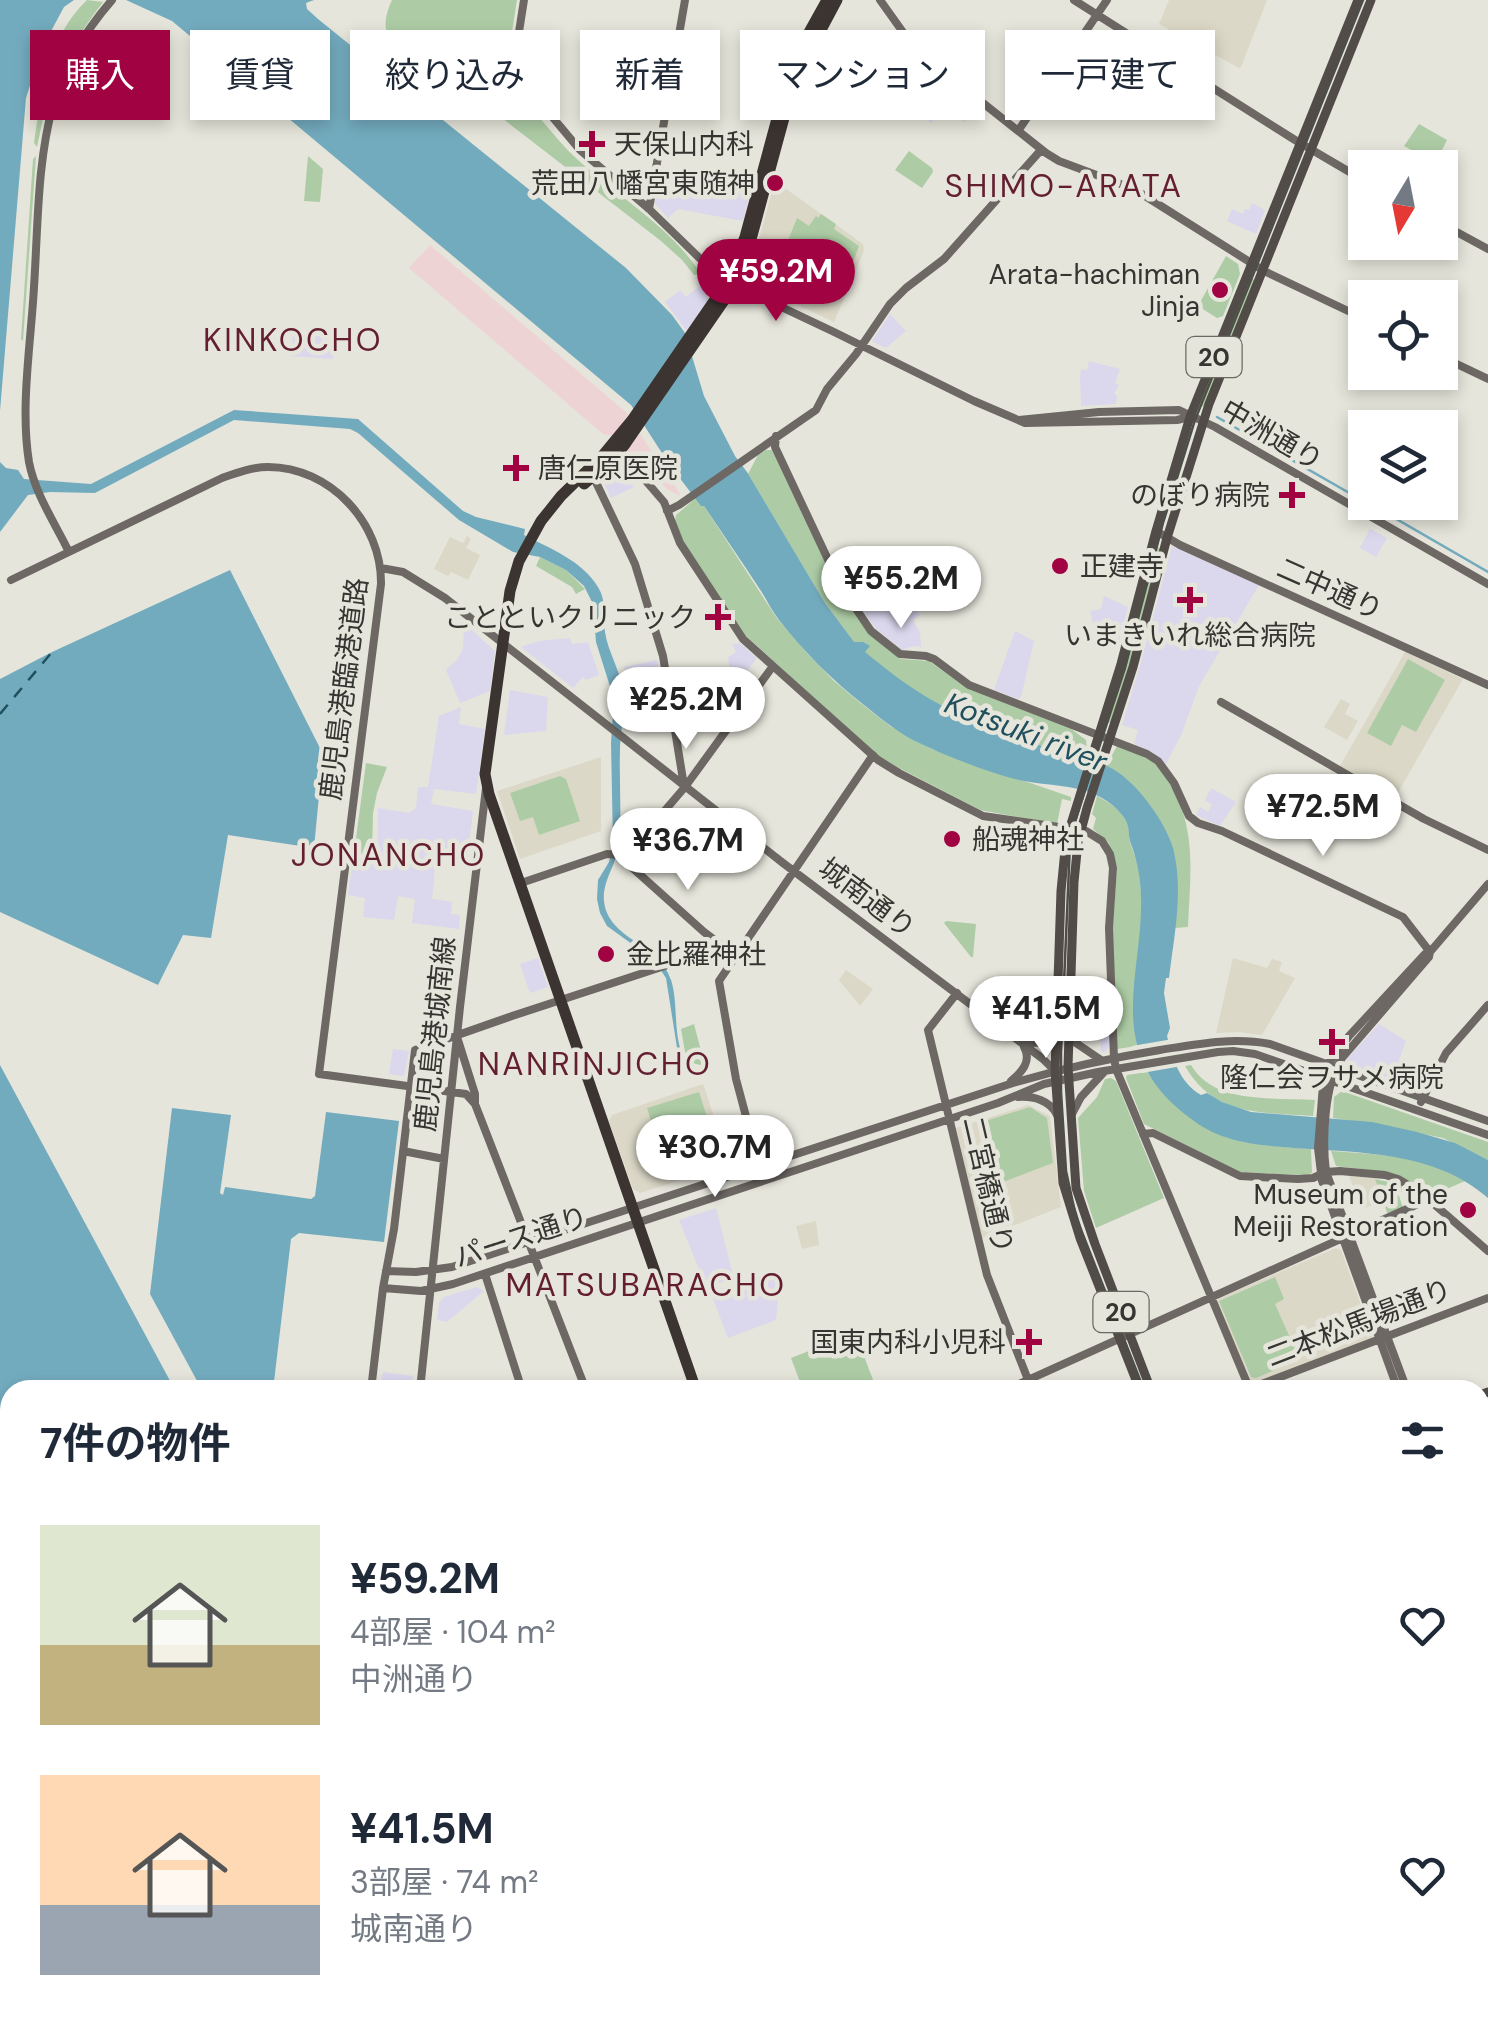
<!DOCTYPE html>
<html lang="ja">
<head>
<meta charset="utf-8">
<style>
	:root { --surface:#fff; --page:#f6f6f7; --text:#1f2937; --muted:#747a83; --accent:#a00242 }
	body { margin:0; font-family:"DM Sans","Noto Sans JP",sans-serif; background:var(--page); color:var(--text); height:100vh; display:flex; flex-direction:column; font-size:38px; white-space:nowrap }
	* { box-sizing:border-box; margin:0 }
	p { font-size:32px; color:var(--muted) }
	.icon { flex:none; width:55px; height:55px; fill:none; stroke:currentColor; stroke-width:2; stroke-linecap:round; stroke-linejoin:round }
	.map { position:relative; flex:1; overflow:hidden }
	.panel { position:absolute; left:0px; top:1380px; width:1490px; height:640px; display:flex; flex-direction:column; background:var(--surface); border-radius:30px 30px 0 0; box-shadow:0 5px 15px #0003 }
	.panel>* { flex:none }
	.banner { position:absolute; left:30px; top:30px; width:1430px; height:90px; display:flex; gap:20px }
	.needle { width:65px; rotate:190deg }
	.fabs { position:absolute; left:1348px; top:150px; display:grid; gap:20px }
	.fabs a { display:grid; place-items:center; width:110px; height:110px; border-radius:0px; background:var(--surface); box-shadow:0 5px 15px #0003; font-size:50px }
	.price { position:absolute; translate:-50% -85px; padding:0 22px; border-radius:35px; background:#fff; color:#222; font-size:32px; line-height:65px; filter:drop-shadow(0 2px 5px #0008) }
	.price::after { content:''; position:absolute; left:50%; top:60px; width:30px; height:22px; margin-left:-15px; background:inherit; clip-path:polygon(0 0,100% 0,50% 100%) }
	.price.current { background:var(--accent); color:#fff }
	ul { padding:0; list-style:none }
	li { display:flex; align-items:center; gap:30px; height:250px; padding:0 40px }
	li span { display:grid; place-items:center; flex:none; width:280px; height:200px; border-radius:0px; color:#555 }
	li>.icon { margin-inline-start:auto }
	span .icon { width:120px; height:120px; fill:#fffc; stroke-width:1 }
	li b { font-size:42px }
	h2 { display:flex; justify-content:space-between; align-items:center; height:120px; padding:0 40px; font-size:42px }
	.chip { padding:0 35px; border-radius:0px; background:var(--surface); box-shadow:0 5px 15px #0003; font-size:35px; line-height:90px }
	.chip.current { background:var(--accent); color:#fff }
	.map>svg:first-child { display:block }
	.commercial { fill:#dbd7ed }
	.industrial { fill:#eed3d4 }
	.built { fill:#dbd8c7 }
	.green { fill:#adcca5 }
	.water { fill:#73abbe }
	.pier { fill:#e6e5db }
	.lines { fill:none; stroke-linecap:round; stroke-linejoin:round }
	.stream { stroke:#73abbe; stroke-width:2.5 }
	.ferry { stroke:#20505e; stroke-width:2.5; stroke-dasharray:12 10; stroke-linecap:butt }
	.secondary { stroke:#6d6864; stroke-width:8 }
	.primary { stroke:#524c48; stroke-width:9 }
	.highway { stroke:#3c3430; stroke-width:11 }
	.tram { stroke:#4e4e49; stroke-width:2.5 }
	.poi-dot { fill:#a00242; stroke:#e6e5db; stroke-width:4 }
	.labels { text-anchor:middle; dominant-baseline:central; stroke-width:9; stroke-linejoin:round; paint-order:stroke }
	.shield { fill:#e6e5db; stroke:#6a6a64; stroke-width:2.5 }
	.shield-label { font-size:25px; font-weight:bold; fill:#353531 }
	.poi-label { font-size:28px; fill:#353531; stroke:#e6e5db; text-anchor:end }
	.street-label { font-size:28px; fill:#353531; stroke:#e6e5db }
	.water-label { font-size:30px; font-style:italic; fill:#20505e; stroke:#e6e5db }
	.quarter-label { font-size:32px; letter-spacing:2.5px; fill:#631e30; stroke:#e6e5db }
</style>
</head>
<body>
<div class="map">
<svg width="1488" height="2020" viewBox="0 0 1488 2020">
	<rect width="100%" height="100%" fill="#e6e5db"/>
	<!-- commercial -->
	<path class="commercial" d="M925 70 954 91 931 123 904 101Z
		M662 167 753 183 743 221 678 209 668 218 654 203Z
		M1252 203 1265 210 1256 234 1227 221 1232 209 1243 214 1245 209 1249 210Z
		M701 285 709 300 687 331 665 302 680 290 686 297Z
		M890 314 906 331 886 348 872 341Z
		M293 334 335 338 333 359 291 356Z
		M1089 361 1120 369 1115 383 1119 385 1114 394 1117 396 1116 404 1081 406 1080 377 1081 369 1087 370Z
		M606 471H614L634 487 611 498 601 477Z
		M1370 529 1387 538 1376 557 1360 548Z
		M1172 546 1259 585 1199 686 1182 733 1166 764 1152 752 1134 744 1138 730 1122 725 1141 662Z
		M911 589 920 615 913 620 920 632 921 647 914 646 902 650 876 629 857 603 873 592 880 602 896 592Z
		M1104 596 1128 607 1118 645 1100 640 1104 625 1093 624 1090 611 1101 609Z
		M464 623 495 651 490 691 460 703 446 670 457 660 463 649Z
		M1015 631 1034 641 1021 697 1018 699 994 690Z
		M570 638 572 644 588 642 599 675 586 680 583 677 573 688 521 647 539 641Z
		M740 643 757 658 739 681 730 672 728 657 736 652 732 644Z
		M657 660 663 693 631 699 630 687 624 667Z
		M510 690 548 697 546 731 504 735Z
		M461 707 459 724 485 729 476 794 434 789 431 804 473 811 468 852 437 848 432 899 452 902 451 914 460 915 459 929 412 923 415 899 398 896 394 920 363 917 365 898 348 895 353 859 377 863 378 808 409 813 416 808 418 787H428L439 716Z
		M1211 788 1236 802 1220 826 1196 815 1200 807 1208 812 1212 805 1205 800Z
		M538 958 548 987 530 993 520 964Z
		M1107 998 1109 1047 1105 1052H1101L1100 1037 1083 1038 1077 1033V1000Z
		M1379 1024 1406 1041 1399 1060 1404 1062 1397 1082 1349 1065 1347 1059Z
		M393 1049 409 1051 404 1076 389 1074Z
		M439 1049 444 1060 441 1082 419 1078 422 1055Z
		M716 1208 734 1279 709 1285 705 1284 679 1220Z
		M778 1276 780 1278 776 1320 728 1338 710 1291Z
		M477 1287 484 1291 447 1322 437 1320 439 1303 444 1297Z
		M383 1372 413 1376 411 1390H380Z"/>
	<!-- industrial -->
	<path class="industrial" d="M430 245 628 414 614 436 603 434 409 268Z
		M640 434 679 492 680 496 667 489 628 454V448Z"/>
	<!-- built -->
	<path class="built" d="M1169 0H1267L1241 67 1239 68 1159 24Z
		M954 91 974 107V110L964 122 943 105Z
		M775 181 863 244 864 251 834 322 752 283 748 278Z
		M467 536 471 539 466 548 480 555 468 580 451 572 448 576 434 569 450 537 463 543Z
		M1405 652 1463 679 1395 798 1340 766Z
		M1341 699 1350 704 1345 714 1358 721 1347 740 1324 727Z
		M601 757V831L520 859 497 791Z
		M1233 958 1267 968 1272 959 1282 962 1279 971 1295 978 1262 1035 1238 1032 1216 1033Z
		M846 970 873 989 860 1006 839 980Z
		M703 1084 730 1164 640 1193 633 1189 609 1121 612 1115Z
		M1028 1105 1050 1116 1061 1207 982 1238 956 1128Z
		M1349 1176 1375 1178 1383 1202 1361 1209Z
		M816 1221 819 1245 802 1249 796 1226Z
		M1336 1248 1341 1250 1373 1338 1253 1385 1217 1303 1219 1298Z"/>
	<!-- green -->
	<path class="green" d="M87 0 103 2C79 33 61 64 49 101L46 104 37 147 34 143C42 92 47 38 87 0Z
		M392 0H517L506 70 512 83C533 108 554 138 578 160 618 197 668 225 699 271L698 274 694 275 682 260 661 241 498 115 390 40C382 26 386 13 392 0Z
		M1419 124 1447 140 1436 162H1433L1404 146Z
		M909 151 932 168 933 172 922 188 895 170Z
		M36 156 23 341 21 339 33 159Z
		M308 156 323 169 320 202 304 201Z
		M821 214 836 224 834 229 859 246 843 289 781 258 797 218 809 226 816 216 818 218Z
		M1226 256 1238 264 1240 274 1223 316 1217 318 1198 306Z
		M1250 278 1255 280 1204 407 1199 405Z
		M766 450H772L838 589 869 634 901 659 929 661 969 689 1070 728 1086 740 1087 751 1085 757C1032 747 967 724 921 695 901 683 883 667 864 652L869 646 865 642 854 643 825 603 748 474 758 455Z
		M696 498 704 506 776 617 806 652 834 681 858 701 890 726 932 749 1071 797V801L1062 799 1057 824 980 810 882 759 745 635 684 543 675 521 676 515Z
		M1155 547 1160 548 1136 642 1111 723 1106 722Z
		M540 557 566 570 585 589 576 594 572 587 536 566Z
		M1408 659 1445 680 1416 732 1402 725 1391 746 1367 733Z
		M1117 746C1129 751 1143 755 1153 762 1160 767 1164 774 1168 781 1198 827 1190 876 1188 927L1175 928C1179 876 1179 838 1142 796 1132 784 1121 773 1106 766Z
		M366 763 387 767 377 793 373 813 372 855 354 853Z
		M560 776 566 779 580 821 539 835 533 817 520 821 510 793Z
		M1097 796C1108 802 1120 809 1126 820 1130 828 1128 835 1130 842 1133 853 1138 861 1139 872 1146 923 1137 981 1135 1034L1137 1046 1117 1049 1112 938 1117 867 1108 842 1093 829 1096 818 1092 814Z
		M1320 800 1348 816 1339 831 1313 816Z
		M946 921 976 924 973 957H971L944 923Z
		M694 1024 705 1066 692 1063 685 1052 681 1029Z
		M571 1055 574 1065 538 1077 535 1067Z
		M1191 1065C1214 1105 1274 1097 1315 1100L1313 1116C1262 1112 1214 1117 1185 1066Z
		M1147 1072C1199 1140 1231 1143 1311 1149L1312 1173 1305 1175 1240 1172 1144 1124 1126 1078 1127 1075Z
		M1111 1078 1116 1081 1164 1198 1096 1228 1084 1191 1078 1118 1097 1097 1105 1079Z
		M1342 1091 1488 1142V1160L1443 1138 1379 1125 1333 1118 1334 1097Z
		M699 1092 713 1136 661 1152 647 1108Z
		M1030 1107 1047 1118 1053 1163 1003 1182 998 1180 979 1123Z
		M1331 1151C1377 1154 1425 1156 1465 1181L1431 1196C1398 1170 1377 1171 1336 1166Z
		M1375 1179 1398 1184 1409 1189 1398 1193 1403 1208 1388 1215Z
		M1275 1277 1284 1299 1275 1304 1295 1349 1287 1353 1291 1363 1256 1378 1251 1377 1219 1301Z
		M855 1333 877 1390H803L791 1358Z
		M1488 1890V2020H1481L1473 2010H1480V1891Z
		M1018 2010H1075L1081 2016 1086 2010H1140L1152 2019 1157 2014 1163 2020H1098L1094 2017 1091 2020H1026Z
		M1277 2010H1320L1319 2020H1249Z"/>
	<!-- water -->
	<path class="water" d="M0 0H74L64 7 42 48 26 98 0 411Z
		M126 0H314L306 3 307 9 318 19 626 268 672 315 685 333 704 396 735 456 747 472 825 603 854 642H864L870 646 865 652C903 683 929 702 975 721 1003 733 1033 744 1062 752 1080 757 1097 760 1113 769 1137 783 1165 821 1173 848 1184 890 1174 936 1169 978H1166L1164 993 1170 1028 1167 1036C1173 1059 1179 1082 1201 1095L1207 1093 1222 1102 1251 1112 1372 1122 1417 1132 1455 1143 1488 1160V1198C1434 1151 1361 1153 1294 1148 1258 1145 1224 1143 1194 1121 1079 1040 1169 944 1131 844 1127 834 1131 826 1123 816 1096 782 1056 788 1019 780 989 773 941 754 913 740 895 730 880 718 864 705 832 680 804 652 779 620 771 610 766 598 759 588 741 560 722 533 704 506H701L669 464 631 405 172 21Z
		M234 410 358 419 463 511 476 517 525 529 524 535C551 549 581 560 598 587 607 602 603 616 605 632 608 652 620 670 623 690 626 707 620 733 620 751 619 781 622 812 619 843 618 863 602 880 604 901 608 940 660 943 671 980 680 1007 670 1046 691 1067V1071L678 1054 666 978 654 960 607 926 600 913 597 899 598 880 609 862 613 844 611 743 614 699 596 642 593 604 584 586 566 570 540 557 513 552 459 520 358 433 350 429 234 420 95 493 50 492 28 495 0 532V462L6 468 18 470 24 479 91 484Z
		M230 570 323 754 314 848 228 835 211 938 183 935 158 985 0 912V679L52 652Z
		M0 1065 175 1390H10V1507L0 1505Z
		M172 1108 231 1115 220 1193 223 1195 225 1187 311 1199 315 1196 326 1112 399 1121 384 1242 299 1233 291 1239 273 1390H202L150 1294Z
		M0 1619 10 1620V1771L0 1770Z
		M51 2010H209L189 2020H5L26 2018V2015Z"/>
	<!-- pier -->
	<path class="pier" d="M1173 1039 1182 1066 1142 1073 1132 1046Z"/>
	<g class="lines">
		<!-- stream -->
		<path class="stream" d="M1217 417 1365 502
			M1367 502 1488 572"/>
		<!-- ferry -->
		<path class="ferry" d="M0 714 52 652
			M0 1434 10 1435
			M0 1440H10
			M0 1445 10 1446
			M0 1451H10
			M0 1475 10 1476
			M0 1645 10 1644
			M0 1762 10 1766
			M210 2020 215 2018"/>
		<!-- secondary -->
		<path class="secondary" d="M524 0 513 70 580 150 649 209 720 278 832 331 974 401 1025 423 1177 420 1190 417
			M880 0 915 49 1046 153 1059 161 1134 189 1264 271 1365 319
			M1074 0 1295 140 1365 181
			M1018 131 1107 0
			M649 209 685 0
			M1440 223 1488 249
			M1440 356 1488 379
			M1019 420 1099 412 1179 410 1215 427 1488 584
			M776 436 775 447 840 585 871 631 900 654 926 656 934 659 969 685 1147 754 1158 761 1174 783 1189 816 1198 823 1222 831 1403 917 1430 952
			M614 455 645 480 664 502 680 543 743 639 878 760 899 773 983 816 1086 831 1102 841 1110 854 1113 868 1109 928 1114 1058 1116 1069 1250 1390
			M593 476 635 564 663 656 684 786
			M667 511 679 505 816 410 827 389 856 354 890 304 906 288 944 259 1041 150
			M1156 531 1180 545 1488 685
			M69 552C55 523 35 494 29 462 20 407 31 342 34 287 38 227 37 163 53 105 64 66 85 31 112 0
			M381 568 403 572 445 598 783 863 1043 1059 1055 1071
			M11 580 222 478C236 473 252 467 268 467 330 467 382 523 381 584L319 1074 466 1094 475 1104
			M1221 702 1424 819 1488 850
			M618 855 637 843 685 787 773 666
			M521 883 607 854 618 855 704 932 736 956
			M957 993 928 1030 987 1275 1032 1390
			M1070 1030 1076 1043 1101 1060
			M458 1040 475 1094V1104L586 1390
			M1023 1042 1041 1043 1056 1032
			M1011 1081C1022 1072 1032 1061 1024 1047
			M1018 1097C1033 1096 1050 1100 1057 1115
			M1421 1102 1446 1053 1488 1005
			M1072 1114 1081 1097 1105 1071
			M1143 1134 1153 1133 1240 1176 1298 1179 1313 1178 1326 1172 1340 1171 1385 1175 1398 1179 1420 1192 1488 1251
			M403 1151 444 1159
			M759 1165 736 1079 719 981 873 755
			M386 1271 416 1272 452 1267 1013 1083C1061 1069 1110 1058 1160 1050 1198 1044 1232 1037 1270 1044L1488 1121
			M485 1274 522 1390
			M383 1288 421 1291 453 1284 998 1103 1044 1084 1098 1072 1218 1052 1233 1051 1255 1054 1488 1135
			M371 1390 383 1288 394 1229 415 1050 512 1016 689 958 708 936
			M420 1390 460 1007 486 788
			M1006 1390 1429 1199
			M1246 1390 1488 1298
			M1398 1390 1322 1181 1318 1148 1323 1085 1328 1064 1349 1036 1425 954 1430 952
			M1407 1390 1326 1172C1322 1140 1324 1084 1342 1058L1429 957 1430 952 1488 884
			M1480 1509 1488 1506
			M1480 1587 1488 1609
			M1480 1611 1488 1629
			M10 1944 2 2004 10 2002
			M368 2010 378 2020
			M514 2010 529 2020
			M557 2010 573 2020
			M816 2010 827 2020
			M318 2020 327 2010
			M383 2020 392 2010
			M616 2020 621 2010
			M627 2020 633 2010
			M707 2020 713 2010"/>
		<!-- primary -->
		<path class="primary" d="M1140 1390 1080 1238 1063 1183 1055 1071 1061 891 1066 840 1121 664 1156 531 1190 417 1358 0
			M1151 1390 1095 1244 1076 1188 1068 1067 1074 882 1078 842 1087 808 1133 667 1167 538 1209 404 1371 0
			M1480 1395 1488 1392
			M1480 1407 1488 1404
			M1480 1614 1488 1611
			M753 2020 762 2010"/>
		<!-- highway -->
		<path class="highway" d="M797 75 837 0
			M750 243 791 92
			M584 484 615 457 626 443 730 292
			M696 1390 489 794 485 774 510 591 519 561 541 521 561 496 603 455 632 420 727 282 745 237 788 78 802 45 827 0
			M1480 1710 1488 1707
			M877 2020 886 2010"/>
		<!-- tram -->
		<path class="tram" d="M1144 1390 1076 1217 1066 1171 1061 1092V1052L1070 844 1076 818 1125 668 1163 523 1195 420 1363 0
			M1480 1403 1488 1400
			M623 2020 629 2010"/>
	</g>
	<!-- markers -->
	<g class="poi-dot">
		<path d="M587 129h10v10h10v10h-10v10h-10v-10h-10v-10h10z"/>
		<circle cx="775" cy="183" r="10"/>
		<circle cx="1220" cy="290" r="10"/>
		<path d="M511 453h10v10h10v10h-10v10h-10v-10h-10v-10h10z"/>
		<path d="M1287 480h10v10h10v10h-10v10h-10v-10h-10v-10h10z"/>
		<circle cx="1060" cy="566" r="10"/>
		<path d="M1185 585h10v10h10v10h-10v10h-10v-10h-10v-10h10z"/>
		<path d="M713 602h10v10h10v10h-10v10h-10v-10h-10v-10h10z"/>
		<circle cx="952" cy="839" r="10"/>
		<circle cx="606" cy="954" r="10"/>
		<path d="M1327 1027h10v10h10v10h-10v10h-10v-10h-10v-10h10z"/>
		<circle cx="1468" cy="1210" r="10"/>
		<path d="M1024 1327h10v10h10v10h-10v10h-10v-10h-10v-10h10z"/>
	</g>
	<g class="labels">
		<!-- shield labels -->
		<g class="shield">
			<rect x="1186.5" y="337" width="55" height="40" rx="8"/>
			<rect x="1093.5" y="1292" width="55" height="40" rx="8"/>
		</g>
		<g class="shield-label">
			<text x="1214" y="357">20</text>
			<text x="1121" y="1312">20</text>
		</g>
		<!-- poi labels -->
		<g class="poi-label">
			<text x="614" y="144" text-anchor="start">天保山内科</text>
			<text x="755" y="183">荒田八幡宮東随神</text>
			<text x="1200" y="274">Arata-hachiman<tspan x="1200" dy="32">Jinja</tspan></text>
			<text x="538" y="468" text-anchor="start">唐仁原医院</text>
			<text x="1270" y="495">のぼり病院</text>
			<text x="1080" y="566" text-anchor="start">正建寺</text>
			<text x="696" y="617">ことといクリニック</text>
			<text x="1190" y="635" text-anchor="middle">いまきいれ総合病院</text>
			<text x="972" y="839" text-anchor="start">船魂神社</text>
			<text x="626" y="954" text-anchor="start">金比羅神社</text>
			<text x="1332" y="1077" text-anchor="middle">隆仁会ヲサメ病院</text>
			<text x="1448" y="1194">Museum of the<tspan x="1448" dy="32">Meiji Restoration</tspan></text>
			<text x="1006" y="1342">国東内科小児科</text>
		</g>
		<!-- street labels -->
		<g class="street-label">
			<text transform="translate(1272 435) rotate(30)">中洲通り</text>
			<text transform="translate(1330 589) rotate(24)">二中通り</text>
			<text transform="translate(344 689) rotate(-83)">鹿児島港臨港道路</text>
			<text transform="translate(867 898) rotate(37)">城南通り</text>
			<text transform="translate(435 1034) rotate(-84)">鹿児島港城南線</text>
			<text transform="translate(988 1185) rotate(77)">二宮橋通り</text>
			<text transform="translate(521 1237) rotate(-18)">パース通り</text>
			<text transform="translate(1359 1323) rotate(-21)">二本松馬場通り</text>
		</g>
		<!-- water labels -->
		<g class="water-label">
			<text transform="translate(1026 732) rotate(21)">Kotsuki river</text>
		</g>
		<!-- quarter labels -->
		<g class="quarter-label">
			<text x="1064" y="186">SHIMO-ARATA</text>
			<text x="293" y="340">KINKOCHO</text>
			<text x="389" y="855">JONANCHO</text>
			<text x="595" y="1064">NANRINJICHO</text>
			<text x="646" y="1285">MATSUBARACHO</text>
		</g>
	</g>
</svg>
<div class="fabs">
<a><svg class="needle" viewBox="-14 -14 28 28"><path d="M0-13l5 13h-10z" fill="#e53935"/><path d="M0 13l5-13h-10z" fill="#747a83"/></svg></a>
<a><svg class="icon" aria-label="locate" viewBox="0 0 24 24"><circle cx="12" cy="12" r="6"/><path d="M12 2v4M12 18v4M2 12h4M18 12h4"/></svg></a>
<a><svg class="icon" aria-label="layers" viewBox="0 0 24 24"><path d="M12 4l9 5-9 5-9-5zM3 14l9 5 9-5"/></svg></a>
</div>
<b class="price current" style="left:776px;top:324px">¥59.2M</b>
<b class="price" style="left:901px;top:631px">¥55.2M</b>
<b class="price" style="left:686px;top:752px">¥25.2M</b>
<b class="price" style="left:1323px;top:859px">¥72.5M</b>
<b class="price" style="left:688px;top:893px">¥36.7M</b>
<b class="price" style="left:1046px;top:1061px">¥41.5M</b>
<b class="price" style="left:715px;top:1200px">¥30.7M</b>
<div class="banner">
<a class="chip current">購入</a>
<a class="chip">賃貸</a>
<a class="chip">絞り込み</a>
<a class="chip">新着</a>
<a class="chip">マンション</a>
<a class="chip">一戸建て</a>
</div>
<section class="panel">
<h2>7件の物件<svg class="icon" aria-label="filters" viewBox="0 0 24 24"><path d="M4 7h16M4 17h16"/><circle cx="9" cy="7" r="2"/><circle cx="15" cy="17" r="2"/></svg></h2>
<ul>
<li><span style="background:linear-gradient(#dfe7d0 60%,#c2b280 0)"><svg class="icon" aria-label="home" viewBox="0 0 24 24"><path d="M3 11l9-7 9 7M6 9v11h12V9"/></svg></span><div><b>¥59.2M</b><p>4部屋 · 104 m²</p><p>中洲通り</p></div><svg class="icon" aria-label="heart" viewBox="0 0 24 24"><path d="M12 20l-8-8c-3-5 5-10 8-4 3-6 11-1 8 4z"/></svg></li>
<li><span style="background:linear-gradient(#ffd9b3 65%,#9aa5b1 0)"><svg class="icon" aria-label="home" viewBox="0 0 24 24"><path d="M3 11l9-7 9 7M6 9v11h12V9"/></svg></span><div><b>¥41.5M</b><p>3部屋 · 74 m²</p><p>城南通り</p></div><svg class="icon" aria-label="heart" viewBox="0 0 24 24"><path d="M12 20l-8-8c-3-5 5-10 8-4 3-6 11-1 8 4z"/></svg></li>
</ul>
</section>
</div>
</body>
</html>
